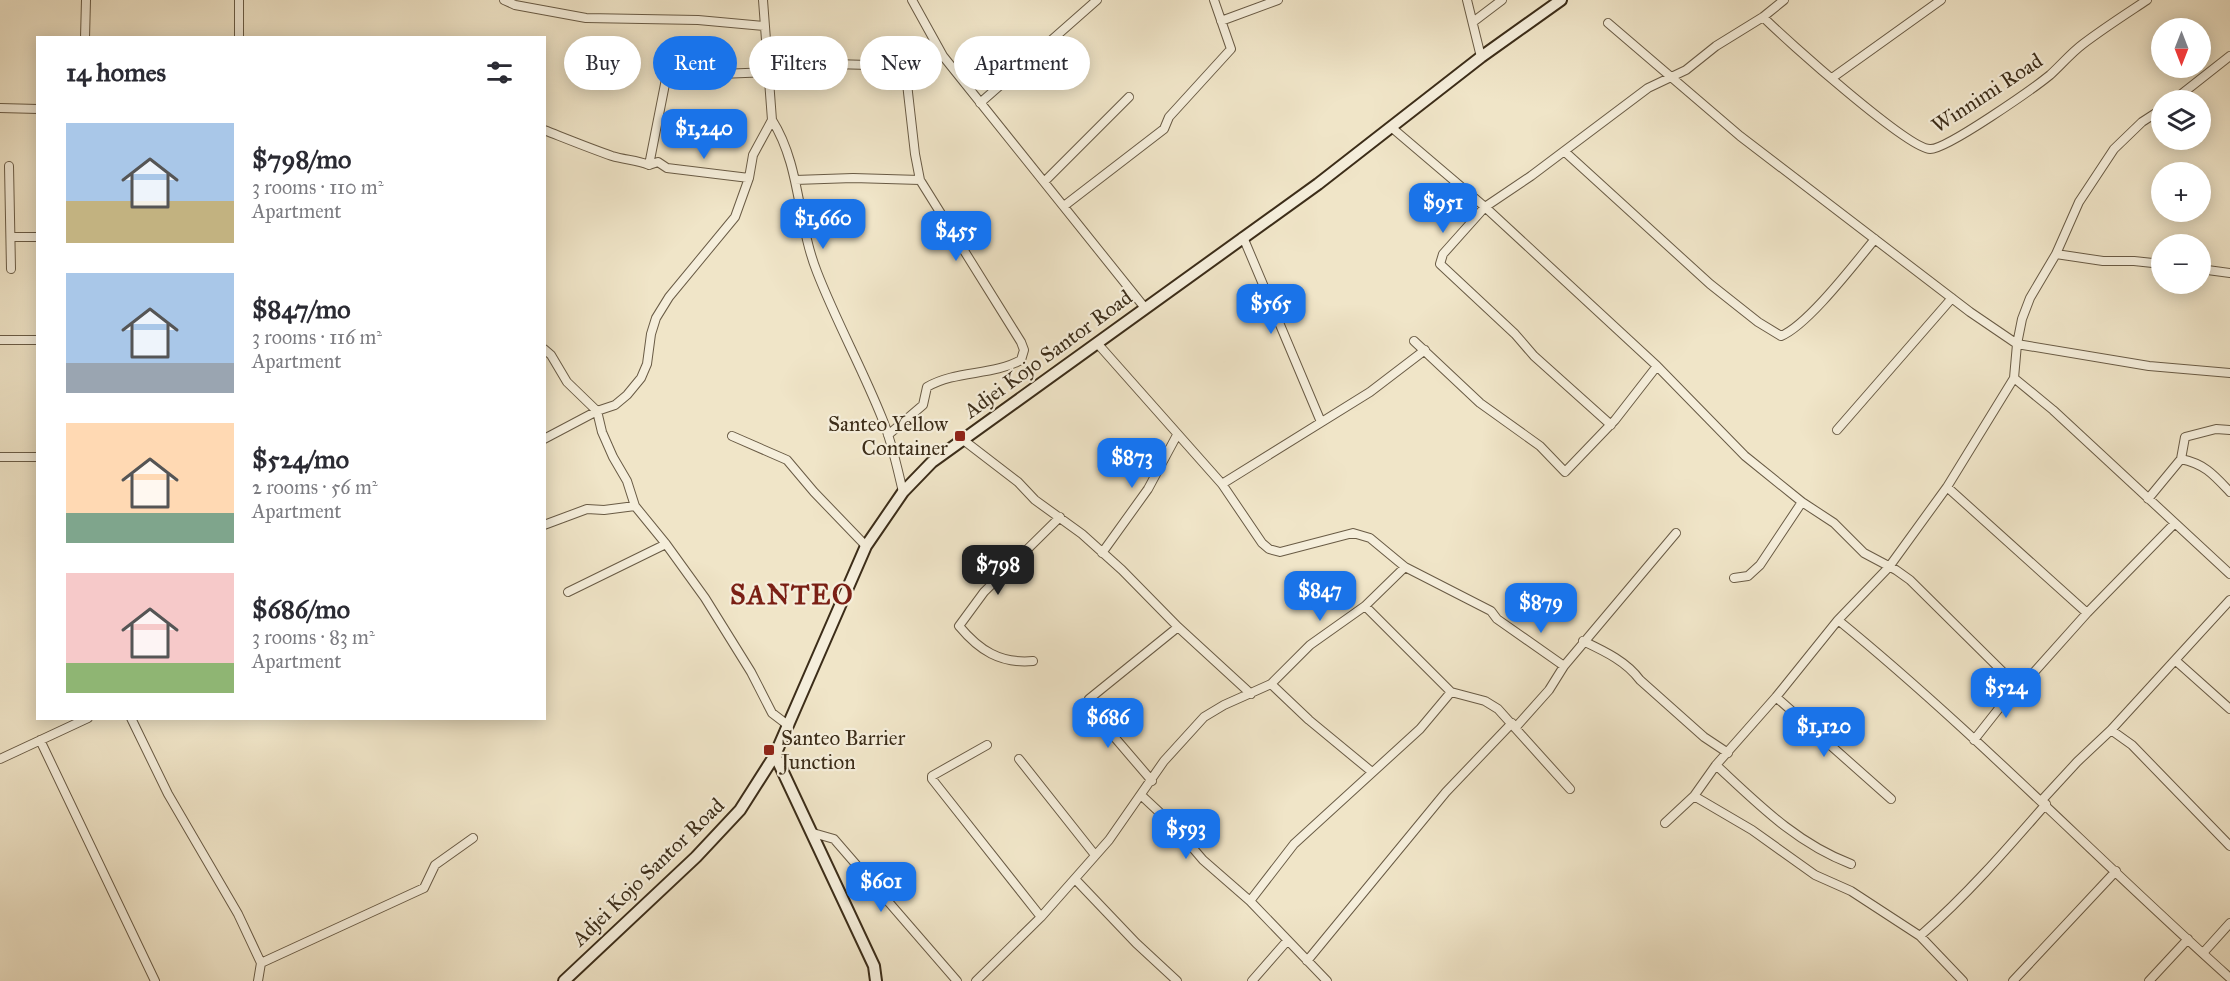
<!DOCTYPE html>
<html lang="en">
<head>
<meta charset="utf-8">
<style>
	:root { --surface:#fff; --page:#f7f7f7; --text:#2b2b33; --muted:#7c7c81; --accent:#1a73e8 }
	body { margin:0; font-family:"IM FELL Great Primer",serif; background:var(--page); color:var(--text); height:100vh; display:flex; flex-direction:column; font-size:22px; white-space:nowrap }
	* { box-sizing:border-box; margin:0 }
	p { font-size:20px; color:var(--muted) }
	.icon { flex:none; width:33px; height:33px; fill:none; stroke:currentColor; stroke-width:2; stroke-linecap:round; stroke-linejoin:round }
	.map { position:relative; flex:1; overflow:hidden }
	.details { position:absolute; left:36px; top:36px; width:510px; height:684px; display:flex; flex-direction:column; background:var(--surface); border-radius:0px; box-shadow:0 3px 15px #0003 }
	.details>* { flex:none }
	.hud { position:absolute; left:564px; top:36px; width:570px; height:54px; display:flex; gap:12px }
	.needle { width:39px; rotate:180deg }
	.fabs { position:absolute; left:2151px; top:18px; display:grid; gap:12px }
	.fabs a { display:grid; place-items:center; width:60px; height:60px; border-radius:50%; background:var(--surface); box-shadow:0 3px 15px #0003; font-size:30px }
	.price { position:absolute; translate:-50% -51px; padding:0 14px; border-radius:12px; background:var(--accent); color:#fff; font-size:20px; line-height:39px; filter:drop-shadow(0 2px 3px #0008) }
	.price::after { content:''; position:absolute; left:50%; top:36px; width:18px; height:14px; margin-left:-9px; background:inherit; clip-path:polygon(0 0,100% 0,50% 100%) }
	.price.active { background:#222; color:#fff }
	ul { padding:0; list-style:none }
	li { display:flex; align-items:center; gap:18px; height:150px; padding:0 30px }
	li span { display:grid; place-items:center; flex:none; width:168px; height:120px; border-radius:0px; color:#555 }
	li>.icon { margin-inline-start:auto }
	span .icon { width:72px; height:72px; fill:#fffc; stroke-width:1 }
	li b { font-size:26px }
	h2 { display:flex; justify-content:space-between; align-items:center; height:72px; padding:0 30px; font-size:26px }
	.tag { padding:0 21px; border-radius:27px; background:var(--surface); box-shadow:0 3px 15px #0003; font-size:21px; line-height:54px }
	.tag.active { background:var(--accent); color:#fff }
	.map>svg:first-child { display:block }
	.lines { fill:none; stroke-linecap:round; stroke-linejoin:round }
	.street-casing { stroke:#695b45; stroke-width:10 }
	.secondary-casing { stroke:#3c2d19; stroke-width:14 }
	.street { stroke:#f5eedb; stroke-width:8 }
	.secondary { stroke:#f5eedb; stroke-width:10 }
	.poi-dot { fill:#8f2418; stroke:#f5eedb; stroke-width:2 }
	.labels { text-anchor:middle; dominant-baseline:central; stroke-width:4.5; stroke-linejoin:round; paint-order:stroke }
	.street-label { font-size:21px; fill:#3c2d19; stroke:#f5eedb }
	.poi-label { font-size:21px; fill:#3c2d19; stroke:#f5eedb; text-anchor:end }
	.district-label { font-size:27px; font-weight:bold; letter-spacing:1.5px; fill:#7a1f14; stroke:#f5eedb }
</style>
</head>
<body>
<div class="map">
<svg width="2230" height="981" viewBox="0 0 2230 981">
	<rect width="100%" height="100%" fill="#f0e5c8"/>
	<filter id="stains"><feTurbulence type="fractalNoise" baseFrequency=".00333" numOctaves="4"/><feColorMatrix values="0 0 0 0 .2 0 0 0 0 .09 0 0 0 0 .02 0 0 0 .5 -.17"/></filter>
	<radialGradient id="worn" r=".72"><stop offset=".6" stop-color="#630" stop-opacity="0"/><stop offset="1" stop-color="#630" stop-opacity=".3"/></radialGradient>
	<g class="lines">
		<defs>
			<path id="street" d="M239 0V38
				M504 0 515 5 586 18 698 20 764 26
				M763 0 772 120C801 166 797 222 817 272 836 321 862 368 882 418 892 442 897 467 903 492
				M912 0 943 56 1145 308
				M1467 0 1481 57
				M1763 17C1785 39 1908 149 1930 149 1946 150 2034 88 2050 75 2061 65 2071 53 2083 44 2104 28 2126 14 2147 0
				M1221 21 1278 0
				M1473 22 1502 0
				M1608 23 1740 136 1970 312 2017 344 2149 366 2230 373
				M85 38 86 0
				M1832 78 1941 0
				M2174 100 2230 56
				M980 103 1097 0
				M0 108 38 109
				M1391 127 1485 207 1657 366 1745 456 1802 502 1834 523 1864 553 1896 570 1910 580 2008 677 2019 683 2027 680 2087 613 2174 524
				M544 130C567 139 589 148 612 156 625 160 637 160 649 165
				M1564 151 1710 284 1758 322 1781 336C1808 325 1855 263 1875 239
				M9 166 11 269
				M749 178 667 168 658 162 649 165 666 79 670 76 768 72 833 64 905 66
				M795 180 853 178 920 180
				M1044 182 1129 97
				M1064 206 1164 129 1169 117 1231 49 1214 0
				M11 237H38
				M1243 237 1321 422
				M2056 254 2103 261H2134L2162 264
				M2200 269 2230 273
				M0 340H38
				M1414 341 1480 403 1540 446 1565 472 1615 420 1657 366
				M1097 343 1222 484 1262 543 1269 549 1280 552 1353 533 1370 538 1405 567 1491 611 1497 619 1564 666 1676 533
				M544 349 551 355 567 382 597 411 602 432 613 457 627 481 635 506 666 544 705 598 751 672 772 713 789 726
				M2014 378 2017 344 2022 319 2030 298 2056 254 2079 202 2114 149 2142 122 2162 109
				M1611 425 1534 356 1515 334 1440 264 1443 254 1485 207 1531 176 1648 88 1686 70 1716 46 1763 17 1784 0
				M1837 430 1952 298
				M888 435 923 405 927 387C956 370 992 376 1021 360L1024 350 1021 342 920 180 915 154 905 66 943 56
				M732 436 787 460 814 492 866 546
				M544 439 597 411 615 405 627 395 641 378 647 364 651 334 656 318 669 297 735 217 749 178 753 155 772 120
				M962 439 1018 482 1035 500 1082 534 1122 570 1178 627 1251 694
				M0 457H38
				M2181 459 2185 437 2216 429 2230 430
				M1222 484 1370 392 1425 350
				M1947 487 2087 613
				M2148 499 2181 459C2205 464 2214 475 2230 492
				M544 525 587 509 604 510 635 506
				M1102 553 1148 489 1177 435
				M1734 578 1748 576 1760 565 1802 502
				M568 592 666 544
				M1838 620C1975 732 2098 860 2230 978
				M1583 641C1604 651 1626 661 1640 680L1704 737 1728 753
				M2175 660 2230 709
				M1033 661C1000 664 979 650 959 626L984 592 1060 517
				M1271 684 1309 720 1372 772
				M1451 692 1485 701 1498 709 1570 789
				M1776 697 1891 799
				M131 718 168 794 238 914 261 963 258 981
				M1516 727 1549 690 1564 666
				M2111 730 2132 745 2230 846
				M40 740 155 981
				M1974 740 2019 683
				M987 745 932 776V779L1041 917
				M0 759 88 718
				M1019 759 1095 855
				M1716 765C1758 804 1796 843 1851 864
				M1152 781 1116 739 1089 699 1178 627
				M1142 796 1173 825 1203 860 1250 901 1327 981
				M1694 796 1752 830 1815 875 1851 891 1920 936 1963 981
				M2042 800 2077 762 2111 730 2230 600
				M1665 823 1694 796 1716 765 1776 697 1838 620 1889 567 1947 487 2014 378 2053 410 2230 574
				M813 833 834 839 957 981
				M1075 879 1136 943 1177 981
				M1250 901 1294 844 1420 729 1451 692 1365 606
				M1920 936C1966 896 2006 850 2046 804
				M2203 953 2230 923
				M1307 961 1446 792 1512 723
				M261 963 424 888 435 865 473 838
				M976 981 1041 917 1109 840 1164 761 1204 717 1224 705 1271 684 1310 645 1365 606 1405 567
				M1252 981 1287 941
				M2013 981 2116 871
				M2149 981 2188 939"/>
			<path id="secondary" d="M775 755 874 966 876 981
				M564 981 696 857 740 810 775 755 866 546 903 492 932 462 1318 184 1481 57 1561 0"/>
		</defs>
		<!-- street casing -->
		<use href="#street" class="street-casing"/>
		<!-- secondary casing -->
		<use href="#secondary" class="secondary-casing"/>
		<!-- street -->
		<use href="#street" class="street"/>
		<!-- secondary -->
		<use href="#secondary" class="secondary"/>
	</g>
	<!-- markers -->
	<g class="poi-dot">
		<rect x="954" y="430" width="12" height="12" rx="3"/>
		<rect x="763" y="744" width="12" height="12" rx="3"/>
	</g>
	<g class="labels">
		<!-- street labels -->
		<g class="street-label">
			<text transform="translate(1987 93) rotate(-33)">Winnimi Road</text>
			<text transform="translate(1048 354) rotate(-36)">Adjei Kojo Santor Road</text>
			<text transform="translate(648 872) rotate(-44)">Adjei Kojo Santor Road</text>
		</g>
		<!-- poi labels -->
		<g class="poi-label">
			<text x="948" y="424">Santeo Yellow<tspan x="948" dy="24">Container</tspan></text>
			<text x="781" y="738" text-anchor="start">Santeo Barrier<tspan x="781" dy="24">Junction</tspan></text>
		</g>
		<!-- district labels -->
		<g class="district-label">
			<text x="792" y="594">SANTEO</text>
		</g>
	</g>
	<rect width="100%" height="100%" filter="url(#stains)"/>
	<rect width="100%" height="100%" fill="url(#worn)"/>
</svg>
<div class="fabs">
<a><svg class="needle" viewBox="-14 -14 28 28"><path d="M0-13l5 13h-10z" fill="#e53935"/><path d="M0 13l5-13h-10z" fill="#7c7c81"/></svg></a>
<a><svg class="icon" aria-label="layers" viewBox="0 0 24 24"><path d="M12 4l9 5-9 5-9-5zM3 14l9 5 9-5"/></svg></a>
<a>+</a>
<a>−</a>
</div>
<b class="price" style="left:704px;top:160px">$1,240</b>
<b class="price" style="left:1443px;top:234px">$951</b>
<b class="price" style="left:823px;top:250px">$1,660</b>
<b class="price" style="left:956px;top:262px">$455</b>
<b class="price" style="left:1271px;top:335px">$565</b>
<b class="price" style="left:1132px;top:489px">$873</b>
<b class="price active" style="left:998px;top:596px">$798</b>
<b class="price" style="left:1320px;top:622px">$847</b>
<b class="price" style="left:1541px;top:634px">$879</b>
<b class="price" style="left:2006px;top:719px">$524</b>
<b class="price" style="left:1108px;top:749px">$686</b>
<b class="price" style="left:1824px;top:758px">$1,120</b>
<b class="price" style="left:1186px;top:860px">$593</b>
<b class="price" style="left:881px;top:913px">$601</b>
<div class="hud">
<a class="tag">Buy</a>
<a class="tag active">Rent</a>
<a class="tag">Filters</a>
<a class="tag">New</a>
<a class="tag">Apartment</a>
</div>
<section class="details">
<h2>14 homes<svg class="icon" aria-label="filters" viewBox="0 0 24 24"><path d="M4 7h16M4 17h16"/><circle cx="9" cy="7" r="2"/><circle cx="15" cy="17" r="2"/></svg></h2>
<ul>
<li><span style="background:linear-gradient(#a9c7e8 65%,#c2b280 0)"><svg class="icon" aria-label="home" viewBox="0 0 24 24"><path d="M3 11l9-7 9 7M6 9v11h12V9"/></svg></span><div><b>$798/mo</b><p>3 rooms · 110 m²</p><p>Apartment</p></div></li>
<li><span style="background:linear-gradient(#a9c7e8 75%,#9aa5b1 0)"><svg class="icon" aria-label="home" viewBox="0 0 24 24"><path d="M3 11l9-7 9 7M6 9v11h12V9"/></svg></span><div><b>$847/mo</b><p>3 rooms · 116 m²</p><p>Apartment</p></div></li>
<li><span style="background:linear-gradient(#ffd9b3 75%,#7fa58c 0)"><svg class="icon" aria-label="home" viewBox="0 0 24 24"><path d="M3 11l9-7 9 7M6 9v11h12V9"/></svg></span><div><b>$524/mo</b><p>2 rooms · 56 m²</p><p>Apartment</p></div></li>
<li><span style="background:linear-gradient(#f6c9c9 75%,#8fb573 0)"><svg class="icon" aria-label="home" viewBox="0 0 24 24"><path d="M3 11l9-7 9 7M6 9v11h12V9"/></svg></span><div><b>$686/mo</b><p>3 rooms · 83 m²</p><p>Apartment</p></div></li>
</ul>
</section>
</div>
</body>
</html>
